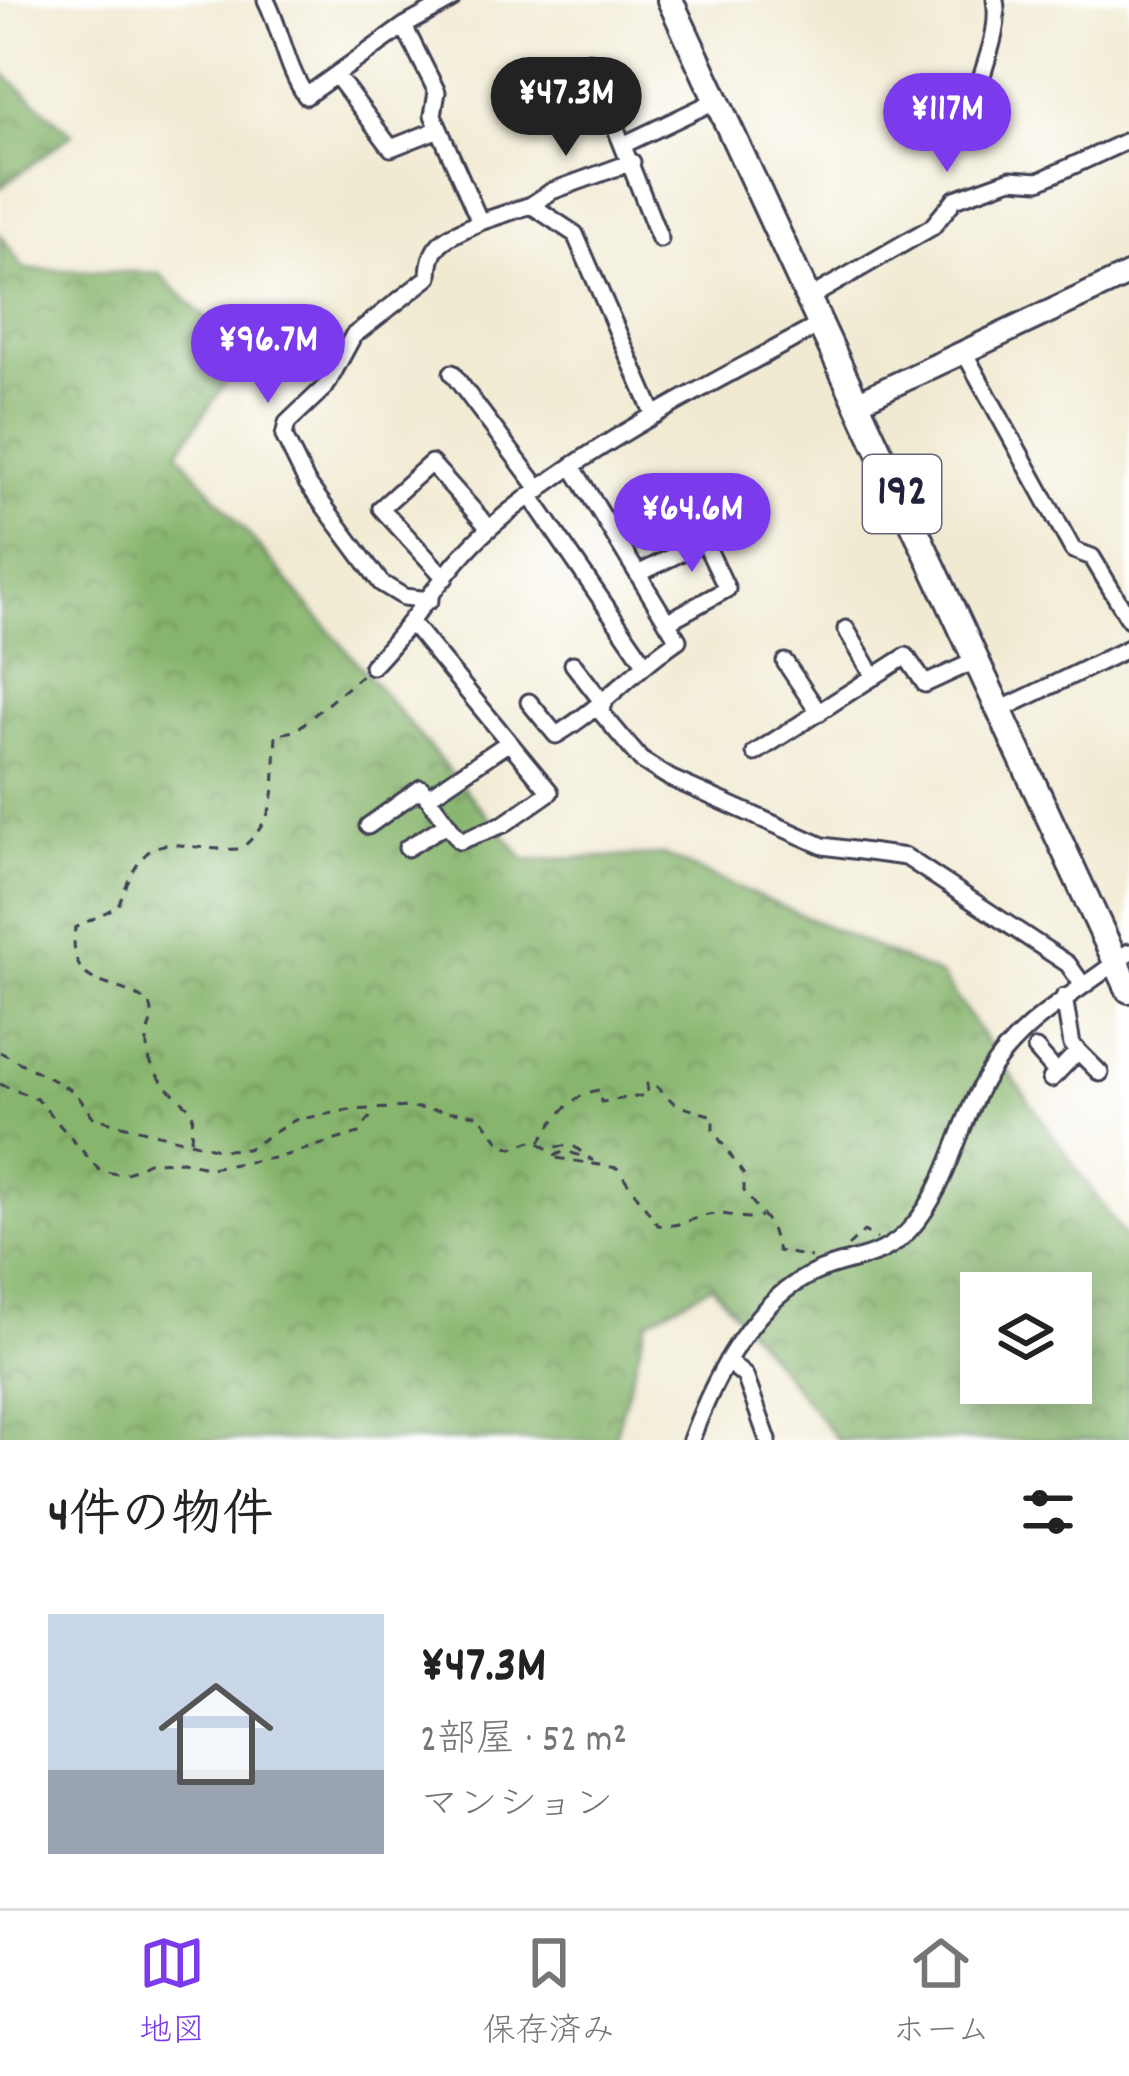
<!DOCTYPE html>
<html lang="ja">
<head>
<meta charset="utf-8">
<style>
	:root { --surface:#fff; --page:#f6f6f6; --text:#222; --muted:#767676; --line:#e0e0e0; --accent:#7c3aed }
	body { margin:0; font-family:Dekko,"Klee One",sans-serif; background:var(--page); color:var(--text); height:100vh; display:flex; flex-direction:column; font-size:45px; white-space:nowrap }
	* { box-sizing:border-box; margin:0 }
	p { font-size:39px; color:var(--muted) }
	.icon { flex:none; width:66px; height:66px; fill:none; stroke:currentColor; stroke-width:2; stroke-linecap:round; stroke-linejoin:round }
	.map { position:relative; height:1440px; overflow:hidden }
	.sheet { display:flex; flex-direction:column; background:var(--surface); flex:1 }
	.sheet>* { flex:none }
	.buttons { position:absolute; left:960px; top:1272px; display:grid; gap:24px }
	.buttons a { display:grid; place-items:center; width:132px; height:132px; border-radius:0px; background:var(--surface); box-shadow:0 6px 30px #0003; font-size:60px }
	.price { position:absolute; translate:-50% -102px; padding:0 27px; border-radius:42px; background:var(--accent); color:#fff; font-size:39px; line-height:78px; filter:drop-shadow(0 3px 6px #0008) }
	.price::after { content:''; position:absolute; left:50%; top:72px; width:36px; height:27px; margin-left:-18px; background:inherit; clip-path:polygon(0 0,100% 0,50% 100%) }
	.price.on { background:#222; color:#fff }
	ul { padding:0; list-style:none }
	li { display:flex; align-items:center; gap:36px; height:300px; padding:0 48px }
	li span { display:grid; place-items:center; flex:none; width:336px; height:240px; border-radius:0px; color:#555 }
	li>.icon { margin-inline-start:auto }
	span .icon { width:144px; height:144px; fill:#fffc; stroke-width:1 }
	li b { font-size:51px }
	h2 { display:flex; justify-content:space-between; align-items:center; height:144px; padding:0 48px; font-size:51px }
	.tabs { display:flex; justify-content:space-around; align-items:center; height:168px; border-top:3px solid var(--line); background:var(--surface); font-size:33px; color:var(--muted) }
	.tabs a { display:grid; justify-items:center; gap:6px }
	.tabs .on { color:var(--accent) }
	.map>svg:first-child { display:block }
	.forest { fill:url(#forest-crowns); stroke:#546c54; stroke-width:3; fill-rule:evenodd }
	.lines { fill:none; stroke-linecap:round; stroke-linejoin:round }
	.minor-casing { stroke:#414052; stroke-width:21 }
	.secondary-casing { stroke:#414052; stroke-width:27 }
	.trunk-casing { stroke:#414052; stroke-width:30 }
	.path { stroke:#414052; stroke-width:3; stroke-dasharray:9 9; stroke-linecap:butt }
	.minor { stroke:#fff; stroke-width:15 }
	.secondary { stroke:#fff; stroke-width:21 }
	.trunk { stroke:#fff; stroke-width:24 }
	.labels { text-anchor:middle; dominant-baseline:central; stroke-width:9; stroke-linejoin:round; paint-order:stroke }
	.shield { fill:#fff; stroke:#646476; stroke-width:3 }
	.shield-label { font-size:45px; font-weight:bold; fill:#22223b }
</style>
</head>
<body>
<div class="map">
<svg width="1129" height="1440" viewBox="0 0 1129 1440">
	<defs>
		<pattern id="forest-crowns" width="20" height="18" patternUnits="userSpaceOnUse" patternTransform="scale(3)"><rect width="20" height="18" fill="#87b56d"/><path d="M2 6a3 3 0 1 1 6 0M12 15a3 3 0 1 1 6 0" fill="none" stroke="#6e935b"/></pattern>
	</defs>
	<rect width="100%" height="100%" fill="#fff"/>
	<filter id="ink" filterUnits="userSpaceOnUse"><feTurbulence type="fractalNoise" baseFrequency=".00833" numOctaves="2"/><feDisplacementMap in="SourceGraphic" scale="24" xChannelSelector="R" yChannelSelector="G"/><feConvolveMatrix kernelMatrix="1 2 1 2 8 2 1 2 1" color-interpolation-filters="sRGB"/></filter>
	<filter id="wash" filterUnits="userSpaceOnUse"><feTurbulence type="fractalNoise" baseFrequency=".004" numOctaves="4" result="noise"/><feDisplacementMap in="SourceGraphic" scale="48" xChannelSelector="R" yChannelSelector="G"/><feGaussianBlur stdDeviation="2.7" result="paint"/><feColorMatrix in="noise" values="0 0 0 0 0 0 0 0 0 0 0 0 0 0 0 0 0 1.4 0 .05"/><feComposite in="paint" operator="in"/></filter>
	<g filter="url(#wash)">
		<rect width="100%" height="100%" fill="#f1ead2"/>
		<!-- forest -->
		<path class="forest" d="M0 70 72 134 0 188Z
			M0 234 24 269 159 273 244 356 178 452 525 860 663 855 941 976 1129 1243V1440H838L712 1285 647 1321 614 1440H0ZM981 1293H1071V1383H981Z"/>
	</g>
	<g filter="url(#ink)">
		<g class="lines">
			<defs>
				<path id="minor" d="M266 0C282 32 286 67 306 96L404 26
					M451 0 404 26 437 92 433 115 480 222 531 205 575 234 654 415
					M589 61 660 239
					M336 75 391 148 439 129
					M975 113C976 74 1002 39 995 0
					M625 144 717 100
					M531 205 552 191 632 162
					M809 298 932 227 955 199 1011 179 1039 181 1129 140
					M964 352 1073 550 1092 557 1129 619
					M452 373 540 490
					M531 497 644 662
					M638 574 704 541 727 589 667 622
					M445 578 381 508 431 463 489 528
					M430 600 404 597 381 583 307 483 284 436 287 423 326 386 353 336 429 277C429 240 449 237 480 222
					M846 629 874 677
					M785 662 819 713
					M573 664 604 704
					M372 666C415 623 445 566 492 526 591 442 708 386 821 324
					M529 702 556 735C602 708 634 669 678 640L572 466
					M599 710 641 760 670 778 823 846 906 857 1068 964 1082 984
					M1000 710 1129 648
					M755 753 906 656 925 684 977 660
					M428 797 509 742
					M368 826 421 788 460 841 504 824 550 792 413 625
					M407 848 447 824
					M1064 997 1072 1045 1100 1073
					M1036 1049 1057 1073
					M1051 1079 1078 1051
					M727 1361 745 1376 768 1440
					M691 1440C713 1380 752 1301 814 1273 850 1256 882 1262 912 1227 948 1187 958 1125 985 1079 1019 1020 1079 993 1129 952"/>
				<path id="secondary" d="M860 401 1129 274"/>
				<path id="trunk" d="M670 0 1129 990"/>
			</defs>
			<!-- minor casing -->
			<use href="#minor" class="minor-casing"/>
			<!-- secondary casing -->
			<use href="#secondary" class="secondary-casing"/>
			<!-- trunk casing -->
			<use href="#trunk" class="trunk-casing"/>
			<!-- path -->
			<path class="path" d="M0 1052 75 1092 94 1118 222 1150 247 1149 295 1120 349 1110 410 1107 479 1115 501 1144 512 1148 534 1140 547 1148 572 1145 592 1160 566 1151 551 1157 617 1168 658 1225C681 1229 698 1213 720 1214 736 1215 745 1221 761 1216
				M0 1084 37 1099 100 1171 124 1175 148 1162 182 1161 210 1168 280 1157 359 1133 373 1113
				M191 1140 193 1111C172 1092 145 1072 147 1040 147 1024 156 1021 150 1004 114 975 67 995 75 928L118 906C152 817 163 852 241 849 282 813 273 784 276 734L295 731 362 675
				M540 1142C553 1121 571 1094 599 1090L601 1102 648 1095 647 1084 653 1083 676 1105 713 1116V1130L744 1175V1191L770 1225 778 1251 811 1257
				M848 1246 864 1231 877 1239"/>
			<!-- minor -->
			<use href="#minor" class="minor"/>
			<!-- secondary -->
			<use href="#secondary" class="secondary"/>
			<!-- trunk -->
			<use href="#trunk" class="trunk"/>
		</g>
	</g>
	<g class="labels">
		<!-- shield labels -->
		<rect class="shield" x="863" y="455" width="78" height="78" rx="9"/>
		<g class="shield-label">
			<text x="902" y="494">192</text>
		</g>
	</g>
</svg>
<div class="buttons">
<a><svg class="icon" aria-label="layers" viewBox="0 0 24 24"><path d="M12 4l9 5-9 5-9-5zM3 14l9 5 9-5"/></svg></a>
</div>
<b class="price on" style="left:566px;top:159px">¥47.3M</b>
<b class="price" style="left:947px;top:175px">¥117M</b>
<b class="price" style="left:268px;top:406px">¥96.7M</b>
<b class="price" style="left:692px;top:575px">¥64.6M</b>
</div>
<section class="sheet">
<h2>4件の物件<svg class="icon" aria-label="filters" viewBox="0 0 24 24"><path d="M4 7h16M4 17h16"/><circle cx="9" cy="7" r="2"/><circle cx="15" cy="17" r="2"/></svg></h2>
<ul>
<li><span style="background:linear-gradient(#c9d6e8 65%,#9aa5b1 0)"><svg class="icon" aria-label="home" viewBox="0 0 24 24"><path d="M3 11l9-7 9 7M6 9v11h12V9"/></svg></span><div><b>¥47.3M</b><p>2部屋 · 52 m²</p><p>マンション</p></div></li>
</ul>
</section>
<nav class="tabs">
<a class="on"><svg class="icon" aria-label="map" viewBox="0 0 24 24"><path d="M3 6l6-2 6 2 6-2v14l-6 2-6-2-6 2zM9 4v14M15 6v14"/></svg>地図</a>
<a><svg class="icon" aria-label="saved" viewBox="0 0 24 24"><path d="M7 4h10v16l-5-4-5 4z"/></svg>保存済み</a>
<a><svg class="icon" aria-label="home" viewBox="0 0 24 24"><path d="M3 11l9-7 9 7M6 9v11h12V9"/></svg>ホーム</a>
</nav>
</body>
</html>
